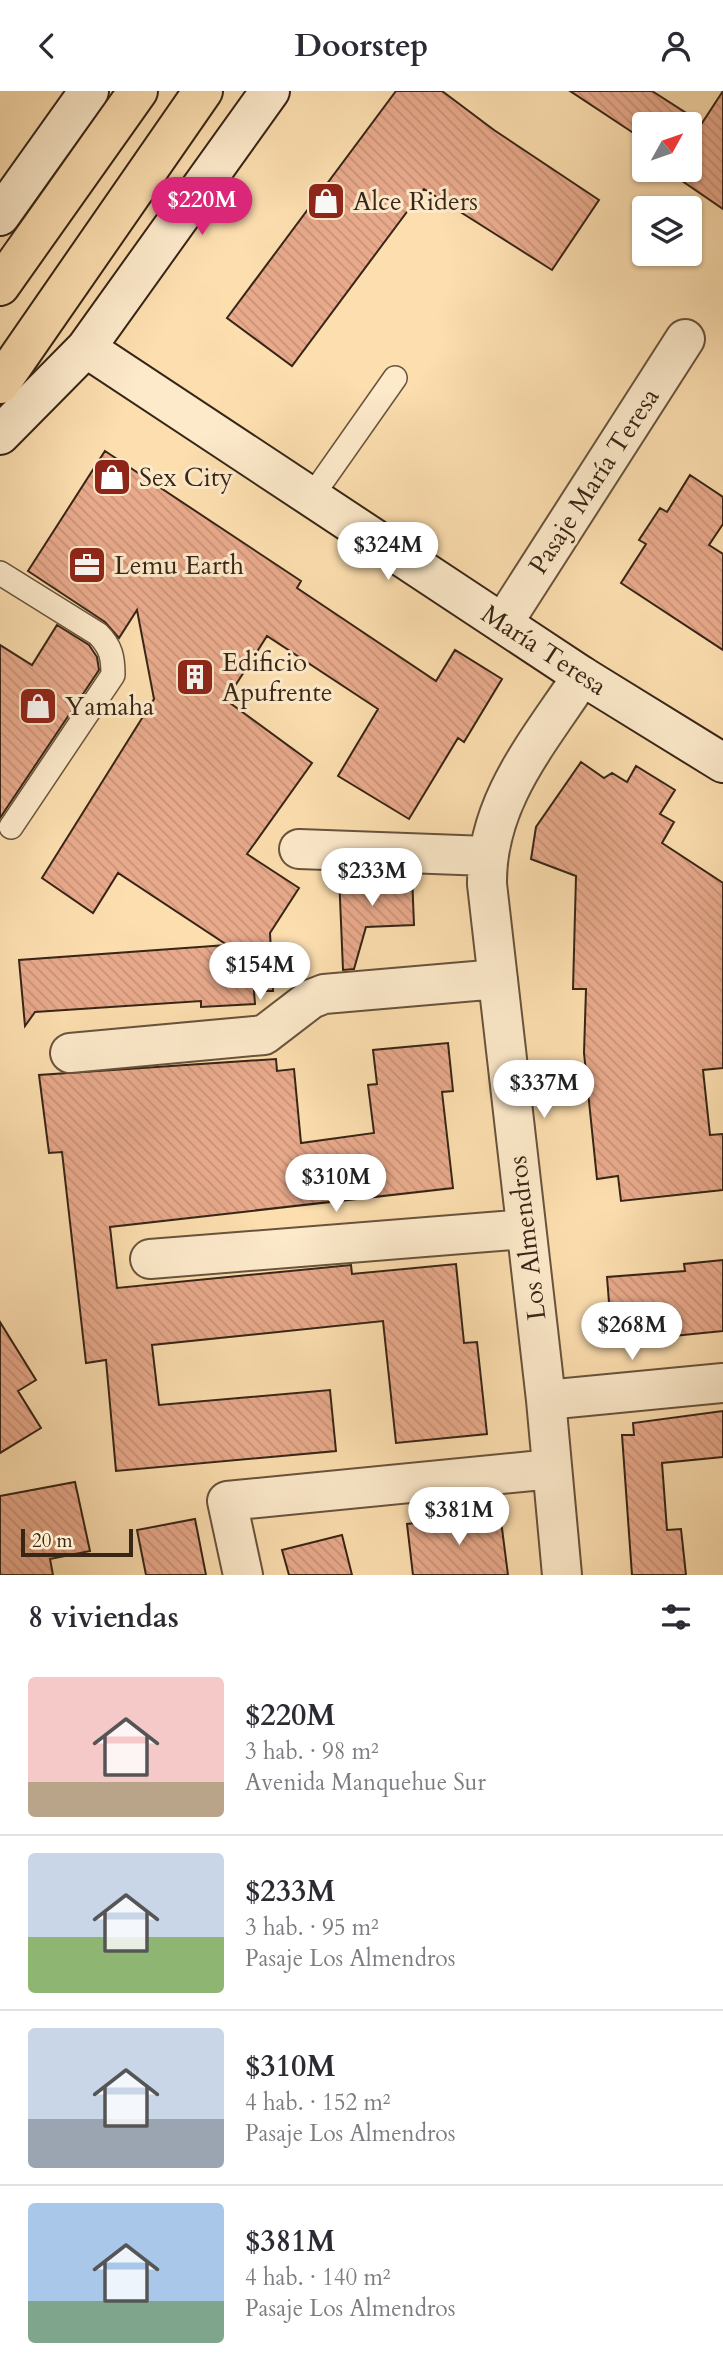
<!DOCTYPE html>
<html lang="es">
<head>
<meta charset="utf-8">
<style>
	:root { --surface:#fff; --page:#f7f7f7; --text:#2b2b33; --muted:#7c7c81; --line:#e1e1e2; --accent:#db2777 }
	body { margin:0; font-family:Cardo,serif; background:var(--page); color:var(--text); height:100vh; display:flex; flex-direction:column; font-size:26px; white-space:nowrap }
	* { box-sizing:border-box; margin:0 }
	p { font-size:23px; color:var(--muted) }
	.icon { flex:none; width:38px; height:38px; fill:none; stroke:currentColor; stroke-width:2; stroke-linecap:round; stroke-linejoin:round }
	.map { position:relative; height:1484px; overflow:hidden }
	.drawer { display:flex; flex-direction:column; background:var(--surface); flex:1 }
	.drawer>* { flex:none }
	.needle { width:46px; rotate:50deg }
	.controls { position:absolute; left:632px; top:21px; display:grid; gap:14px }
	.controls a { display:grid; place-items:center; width:70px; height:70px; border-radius:7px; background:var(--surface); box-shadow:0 2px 5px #0004; font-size:35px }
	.scale { position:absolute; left:21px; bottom:18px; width:112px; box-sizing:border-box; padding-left:7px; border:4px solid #372516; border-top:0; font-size:19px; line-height:24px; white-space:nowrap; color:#372516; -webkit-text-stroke:5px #fdeacb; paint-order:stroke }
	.price { position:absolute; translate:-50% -60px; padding:0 16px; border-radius:24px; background:#fff; color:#222; font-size:23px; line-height:46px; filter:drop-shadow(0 2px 4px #0008) }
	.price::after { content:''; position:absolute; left:50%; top:42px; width:21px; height:16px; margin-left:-10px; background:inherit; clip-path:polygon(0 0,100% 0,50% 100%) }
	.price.active { background:var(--accent); color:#fff }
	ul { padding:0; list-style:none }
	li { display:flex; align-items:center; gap:21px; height:175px; padding:0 28px }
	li+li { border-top:2px solid var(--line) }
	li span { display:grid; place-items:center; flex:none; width:196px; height:140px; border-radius:7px; color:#555 }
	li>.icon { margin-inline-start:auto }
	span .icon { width:84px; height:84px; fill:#fffc; stroke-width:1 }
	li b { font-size:30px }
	h2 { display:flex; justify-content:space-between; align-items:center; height:84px; padding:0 28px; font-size:30px }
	header { display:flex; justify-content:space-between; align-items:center; height:91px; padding:0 28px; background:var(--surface); font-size:32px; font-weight:700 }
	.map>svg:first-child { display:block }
	.building { fill:url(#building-back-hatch); stroke:#372516; stroke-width:2 }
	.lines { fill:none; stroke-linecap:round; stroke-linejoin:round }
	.lane-casing { stroke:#68533c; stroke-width:26 }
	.street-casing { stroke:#68533c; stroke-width:42 }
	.secondary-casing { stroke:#372516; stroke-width:42 }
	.primary-casing { stroke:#372516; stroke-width:42 }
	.lane { stroke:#fdeacb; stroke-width:23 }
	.street { stroke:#fdeacb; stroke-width:38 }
	.secondary { stroke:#fdeacb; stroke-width:38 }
	.primary { stroke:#fcdeaf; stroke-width:38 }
	.labels { text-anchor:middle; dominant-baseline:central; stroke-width:6; stroke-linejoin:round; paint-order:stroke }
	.poi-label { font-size:26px; fill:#372516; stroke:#fdeacb; text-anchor:start }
	.street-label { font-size:26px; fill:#372516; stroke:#fdeacb }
</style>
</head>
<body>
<header><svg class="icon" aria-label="back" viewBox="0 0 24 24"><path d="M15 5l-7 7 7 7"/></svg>Doorstep<svg class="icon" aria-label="person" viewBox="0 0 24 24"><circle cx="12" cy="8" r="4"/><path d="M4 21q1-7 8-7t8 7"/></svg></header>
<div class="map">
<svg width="723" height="1484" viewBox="0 0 723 1484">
	<defs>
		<pattern id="building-back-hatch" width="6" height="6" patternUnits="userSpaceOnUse" patternTransform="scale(1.75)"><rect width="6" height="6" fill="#e9aa8c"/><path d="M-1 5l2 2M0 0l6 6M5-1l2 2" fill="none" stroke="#c89278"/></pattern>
	</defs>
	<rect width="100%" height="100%" fill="#fcdeaf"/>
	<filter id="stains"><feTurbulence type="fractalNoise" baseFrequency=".00286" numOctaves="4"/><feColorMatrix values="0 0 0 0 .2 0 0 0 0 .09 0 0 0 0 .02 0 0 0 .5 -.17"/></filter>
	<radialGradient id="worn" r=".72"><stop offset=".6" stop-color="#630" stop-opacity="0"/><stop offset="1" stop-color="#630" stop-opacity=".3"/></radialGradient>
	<!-- building -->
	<path class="building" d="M396 0H442L494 39 599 109 552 179 424 98 292 275 227 227Z
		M570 0H652L702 32 723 0V118L669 81 690 79V33H644V49Z
		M105 360 301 490 297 497 436 590 455 559 502 588 464 651 458 647 409 728 338 685 378 618 267 545 226 609 312 672 247 763 299 797 270 842 273 900H254L255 913 201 916V910L35 921 25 935 19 869 227 854 118 782 93 822 42 787 154 608 137 519 119 547 105 531 28 480Z
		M690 384 723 406V433L709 454 723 463V559L621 492 646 453 639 449 660 417 667 421Z
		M57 534 89 554 97 566 99 579 0 727V554L32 574Z
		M581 671 604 687 612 682 627 691 636 675 675 699 660 723 674 731 662 752 723 792V977L703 979 710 1044 723 1043V1099L621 1110 618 1085 597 1088 584 962 586 898H573L576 785 531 768 536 736Z
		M371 783 412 784 414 834 366 836 354 878 343 879 339 784Z
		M448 952 453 1000 442 1001 453 1097 110 1136 117 1197 351 1174 352 1183 456 1173 464 1252 477 1251 487 1343 396 1352 383 1230 152 1254 159 1314 330 1299 336 1360 116 1380 106 1269 86 1272 62 1061 49 1062 39 984 276 968 277 980 294 978 301 1052 374 1042 368 994 377 993 373 959Z
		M723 1169V1240L624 1250 623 1236 611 1237 607 1186 685 1180 684 1173Z
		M0 1231 36 1289 18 1300 41 1337 0 1362Z
		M723 1320V1366L662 1372 667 1439 681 1438 686 1484H632L622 1344H634L633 1332Z
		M75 1391 90 1460 50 1468 53 1484H0V1405Z
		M500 1422 508 1484H413L407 1433Z
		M195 1428 206 1484H146L137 1439Z
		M342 1444 352 1484H289L282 1459Z"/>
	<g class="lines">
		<defs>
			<path id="lane" d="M312 405 395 287
				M0 482 98 543C111 556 113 566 113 584L11 736"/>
			<path id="street" d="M503 532 685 248
				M299 758 487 765
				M70 962 264 944 311 908 324 903 498 888
				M150 1168 526 1138
				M546 1309 723 1292
				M243 1484 227 1410 552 1378
				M562 1484 546 1309 487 793C486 710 539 651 582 585"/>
			<path id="secondary" d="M0 125 89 0
				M86 257 582 585 723 672
				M0 344 86 257 270 0"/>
			<path id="primary" d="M0 195 138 0
				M0 293 203 0"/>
		</defs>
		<!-- lane casing -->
		<use href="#lane" class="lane-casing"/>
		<!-- street casing -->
		<use href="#street" class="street-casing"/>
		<!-- secondary casing -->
		<use href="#secondary" class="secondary-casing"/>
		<!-- primary casing -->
		<use href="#primary" class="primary-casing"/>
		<!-- lane -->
		<use href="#lane" class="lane"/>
		<!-- street -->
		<use href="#street" class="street"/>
		<!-- secondary -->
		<use href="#secondary" class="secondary"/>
		<!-- primary -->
		<use href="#primary" class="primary"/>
	</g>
	<!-- icons -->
	<defs>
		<symbol id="shop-square" viewBox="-11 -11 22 22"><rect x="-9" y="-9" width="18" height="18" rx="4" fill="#8f2418" stroke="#fdeacb"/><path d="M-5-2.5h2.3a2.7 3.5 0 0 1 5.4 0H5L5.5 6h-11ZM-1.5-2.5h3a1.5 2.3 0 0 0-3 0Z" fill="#fff"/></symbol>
		<symbol id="office-square" viewBox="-11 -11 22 22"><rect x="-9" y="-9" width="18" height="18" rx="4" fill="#8f2418" stroke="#fdeacb"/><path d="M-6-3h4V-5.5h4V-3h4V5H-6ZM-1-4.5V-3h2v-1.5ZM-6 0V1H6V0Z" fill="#fff"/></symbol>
		<symbol id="building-square" viewBox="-11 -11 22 22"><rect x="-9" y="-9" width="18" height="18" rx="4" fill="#8f2418" stroke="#fdeacb"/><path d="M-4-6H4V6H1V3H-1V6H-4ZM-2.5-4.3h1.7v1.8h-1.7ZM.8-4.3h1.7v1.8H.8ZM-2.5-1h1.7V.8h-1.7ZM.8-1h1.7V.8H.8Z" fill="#fff"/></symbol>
	</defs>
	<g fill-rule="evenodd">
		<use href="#shop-square" x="304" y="88" width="44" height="44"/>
		<use href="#shop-square" x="90" y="364" width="44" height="44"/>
		<use href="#office-square" x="65" y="452" width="44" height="44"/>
		<use href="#building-square" x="173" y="564" width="44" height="44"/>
		<use href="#shop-square" x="16" y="593" width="44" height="44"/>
	</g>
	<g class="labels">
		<!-- poi labels -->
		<g class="poi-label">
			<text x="353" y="110">Alce Riders</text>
			<text x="139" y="386">Sex City</text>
			<text x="114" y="474">Lemu Earth</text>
			<text x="222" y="571">Edificio<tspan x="222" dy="30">Apufrente</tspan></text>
			<text x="65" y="615">Yamaha</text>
		</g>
		<!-- street labels -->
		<g class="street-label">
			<text transform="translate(594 390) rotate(-57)">Pasaje María Teresa</text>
			<text transform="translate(544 559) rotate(33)">María Teresa</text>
			<text transform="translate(527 1147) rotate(-97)">Los Almendros</text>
		</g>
	</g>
	<rect width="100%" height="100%" filter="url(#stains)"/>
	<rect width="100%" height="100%" fill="url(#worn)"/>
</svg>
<div class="controls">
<a><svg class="needle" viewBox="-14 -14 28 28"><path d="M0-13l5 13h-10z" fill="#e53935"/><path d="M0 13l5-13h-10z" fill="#7c7c81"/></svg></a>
<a><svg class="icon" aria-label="layers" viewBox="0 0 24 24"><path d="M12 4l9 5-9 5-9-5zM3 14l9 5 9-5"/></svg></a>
</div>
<div class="scale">20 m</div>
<b class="price active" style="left:202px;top:146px">$220M</b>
<b class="price" style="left:388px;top:491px">$324M</b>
<b class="price" style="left:372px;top:817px">$233M</b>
<b class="price" style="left:260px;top:911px">$154M</b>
<b class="price" style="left:544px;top:1029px">$337M</b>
<b class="price" style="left:336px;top:1123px">$310M</b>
<b class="price" style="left:632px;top:1271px">$268M</b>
<b class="price" style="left:459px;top:1456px">$381M</b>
</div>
<section class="drawer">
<h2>8 viviendas<svg class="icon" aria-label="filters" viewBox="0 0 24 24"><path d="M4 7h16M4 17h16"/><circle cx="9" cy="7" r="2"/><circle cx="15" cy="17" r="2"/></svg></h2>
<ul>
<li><span style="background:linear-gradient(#f6c9c9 75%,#b9a48a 0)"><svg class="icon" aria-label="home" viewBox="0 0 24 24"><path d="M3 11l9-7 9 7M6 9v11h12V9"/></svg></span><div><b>$220M</b><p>3 hab. · 98 m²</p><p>Avenida Manquehue Sur</p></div></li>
<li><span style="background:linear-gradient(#c9d6e8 60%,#8fb573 0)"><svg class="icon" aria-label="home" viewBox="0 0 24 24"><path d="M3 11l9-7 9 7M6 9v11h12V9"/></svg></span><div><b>$233M</b><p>3 hab. · 95 m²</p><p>Pasaje Los Almendros</p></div></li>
<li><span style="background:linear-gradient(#c9d6e8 65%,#9aa5b1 0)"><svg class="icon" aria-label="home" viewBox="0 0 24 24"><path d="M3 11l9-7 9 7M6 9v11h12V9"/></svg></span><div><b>$310M</b><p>4 hab. · 152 m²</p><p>Pasaje Los Almendros</p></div></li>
<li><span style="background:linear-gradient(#a9c7e8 70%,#7fa58c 0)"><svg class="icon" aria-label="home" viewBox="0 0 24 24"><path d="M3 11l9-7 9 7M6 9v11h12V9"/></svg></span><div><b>$381M</b><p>4 hab. · 140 m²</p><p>Pasaje Los Almendros</p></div></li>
</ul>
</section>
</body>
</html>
